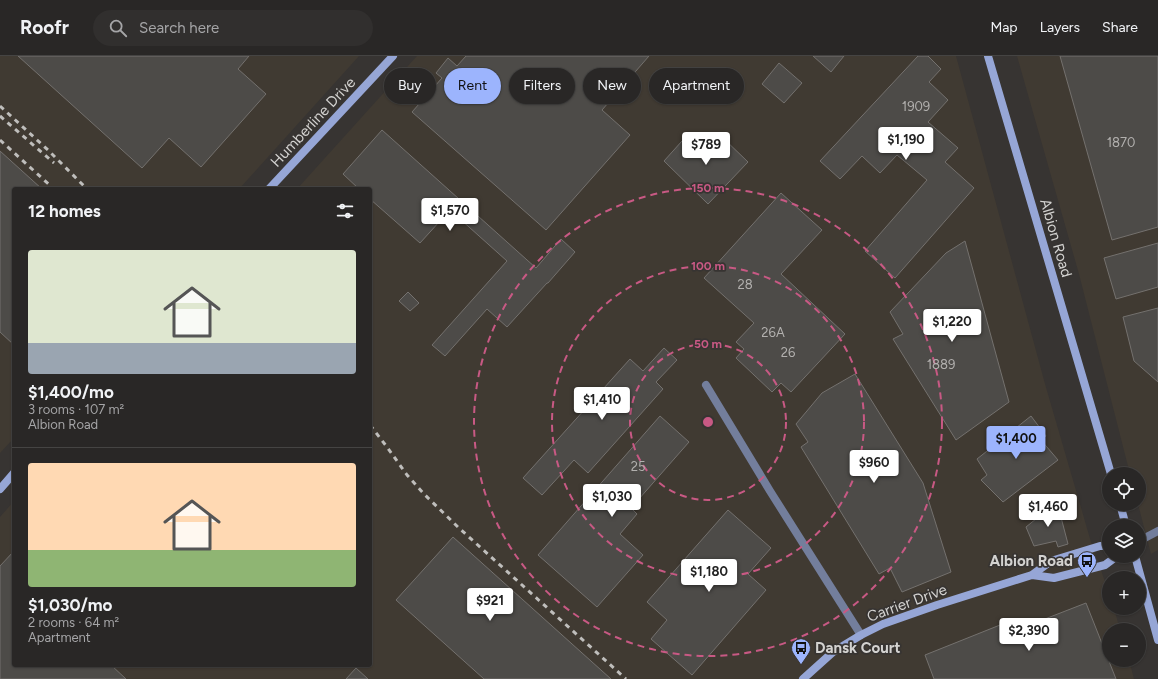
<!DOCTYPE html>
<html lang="en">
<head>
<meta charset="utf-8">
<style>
	:root { --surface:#292726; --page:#312f2e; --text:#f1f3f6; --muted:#a5a5a7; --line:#454443; --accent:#9cb4fd }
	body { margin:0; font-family:Figtree,sans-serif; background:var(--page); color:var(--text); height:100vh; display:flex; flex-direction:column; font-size:15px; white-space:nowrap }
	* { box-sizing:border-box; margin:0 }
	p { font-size:13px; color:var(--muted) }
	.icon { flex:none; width:22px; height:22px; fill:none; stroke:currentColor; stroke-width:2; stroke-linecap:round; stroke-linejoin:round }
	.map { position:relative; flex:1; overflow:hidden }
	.drawer { position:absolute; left:12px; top:131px; width:360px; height:480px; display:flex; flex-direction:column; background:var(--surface); border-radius:4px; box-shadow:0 1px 3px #0004,0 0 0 1px var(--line) }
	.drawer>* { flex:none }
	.guide { position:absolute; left:384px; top:12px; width:380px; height:36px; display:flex; gap:8px }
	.buttons { position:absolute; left:1102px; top:411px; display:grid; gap:8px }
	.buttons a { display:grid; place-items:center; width:44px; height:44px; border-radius:50%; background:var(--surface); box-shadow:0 1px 3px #0004,0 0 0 1px var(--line); font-size:20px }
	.price { position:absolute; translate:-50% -34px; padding:0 9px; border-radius:4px; background:#fff; color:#222; font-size:13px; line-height:26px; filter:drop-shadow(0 1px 2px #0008) }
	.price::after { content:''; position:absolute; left:50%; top:24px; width:12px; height:9px; margin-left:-6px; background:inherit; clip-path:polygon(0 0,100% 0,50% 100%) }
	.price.current { background:var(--accent); color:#111 }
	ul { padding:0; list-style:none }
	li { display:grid; align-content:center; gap:8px; height:212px; padding:0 16px }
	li+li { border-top:1px solid var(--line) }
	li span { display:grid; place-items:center; height:124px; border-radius:4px; color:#555 }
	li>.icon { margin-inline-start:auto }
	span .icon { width:72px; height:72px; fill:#fffc; stroke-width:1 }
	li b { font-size:17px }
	h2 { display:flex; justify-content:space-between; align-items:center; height:48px; padding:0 16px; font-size:17px }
	.chip { padding:0 14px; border-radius:18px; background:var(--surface); box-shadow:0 1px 3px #0004,0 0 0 1px var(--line); font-size:14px; line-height:36px }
	.chip.current { background:var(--accent); color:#111 }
	header { display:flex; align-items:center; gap:24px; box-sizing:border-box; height:56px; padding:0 20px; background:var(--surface); border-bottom:1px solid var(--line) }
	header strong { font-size:19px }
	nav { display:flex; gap:22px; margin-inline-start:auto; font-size:14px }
	.search { width:280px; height:36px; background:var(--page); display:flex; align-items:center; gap:10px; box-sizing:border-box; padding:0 14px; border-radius:22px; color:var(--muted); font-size:15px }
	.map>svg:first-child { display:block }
	.built { fill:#403a32 }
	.building { fill:#4d4b48; stroke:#74716e }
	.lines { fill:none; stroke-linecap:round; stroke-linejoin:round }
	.street { stroke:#737e9c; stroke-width:8 }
	.secondary { stroke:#96a6d6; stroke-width:8 }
	.rail { stroke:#bfbebc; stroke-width:3; stroke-dasharray:5 5; stroke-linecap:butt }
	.ring { fill:none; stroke:#c85984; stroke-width:2; stroke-dasharray:7 5 }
	.labels { text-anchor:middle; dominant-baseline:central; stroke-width:3.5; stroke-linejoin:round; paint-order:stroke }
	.number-label { font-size:13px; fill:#b2b0ae }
	.street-label { font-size:15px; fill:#d3d2d0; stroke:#373432 }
	.poi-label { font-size:15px; font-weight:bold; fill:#d3d2d0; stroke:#373432; text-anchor:end }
	.centre { fill:#c85984; stroke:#373432; stroke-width:2 }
	.ring-label { font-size:12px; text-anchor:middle; font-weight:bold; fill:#c85984; stroke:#373432; stroke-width:3.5; stroke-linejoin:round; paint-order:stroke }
</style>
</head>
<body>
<header>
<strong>Roofr</strong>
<div class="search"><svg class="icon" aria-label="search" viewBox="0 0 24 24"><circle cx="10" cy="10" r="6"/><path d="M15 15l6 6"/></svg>Search here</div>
<nav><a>Map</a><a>Layers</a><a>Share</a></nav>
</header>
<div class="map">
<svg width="1158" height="623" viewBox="0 0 1158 623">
	<rect width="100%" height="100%" fill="#373432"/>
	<!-- built -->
	<path class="built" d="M0 0H359L239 133H14V382L0 397Z
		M417 0H956L1045 328 1091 486 1109 537V552H1114L1120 574H1109V604H1129L1134 623H0V461L14 445V609H370V133H297Z
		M1017 0H1158V494L1151 498 1138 448 1139 418H1130L1079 218Z"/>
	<!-- building -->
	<path class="building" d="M18 0H249L238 13 266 38 201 111 169 82 142 112Z
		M466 0H649L602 54 630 79 546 174 412 56 442 22 436 17 448 2 457 10Z
		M813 0H844L831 16Z
		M918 0H928L941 13 929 26 948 44 928 66 958 92 945 106 974 132 895 222 865 195 927 124 897 99 880 117 862 100 840 123 820 105Z
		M1060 0H1158V171L1112 184Z
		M779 7 802 27 784 47 762 28Z
		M382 74 536 212 561 183 575 196 548 227H547L507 271 487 253 445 300 432 289 507 205 450 154 420 187 370 143V133H359L343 118Z
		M720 79 748 106 708 148 664 105 682 85 687 90 694 82 706 94Z
		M0 95 42 133H14V289L0 276Z
		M781 137 822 174 781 218 845 278 791 336 781 327 772 336 736 302 744 293 736 286 754 267 704 222Z
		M965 185 1009 346 956 384 893 283 903 278 890 256 946 197Z
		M1158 187V231L1116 243 1104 202Z
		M408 236 419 247 410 255 399 245Z
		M1158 252V326L1134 305 1123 261Z
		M664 292 677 304 656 326 663 333 588 417 574 404 542 439 523 422 630 303 643 315Z
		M855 318 923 427 951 516 902 536 890 512 879 518 801 391 808 386 796 368 822 337Z
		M660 360 689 386 631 452 637 458 620 478 643 499 597 551 538 499Z
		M1031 360 1046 380 1041 384 1058 404 1003 446 981 424 987 419 977 403Z
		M1057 446 1068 488 1058 491 1056 485 1034 490 1026 471Z
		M728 454 771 492 748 518 766 534 692 619 651 583 667 564 647 546Z
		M453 481 611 623H484L396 544Z
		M14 495V609H111L126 623H0V510Z
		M1086 547 1116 623H934L925 599 1010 565 1014 575Z
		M356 612 368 623H346Z"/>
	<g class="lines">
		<!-- street -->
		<path class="street" d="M706 329 770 435 861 579
			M1139 485 1158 475"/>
		<!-- secondary -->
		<path class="secondary" d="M988 0 1111 418
			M269 133 393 0
			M0 433 14 417
			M1120 448 1126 470
			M1135 500 1158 584
			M1032 519 1054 522 1105 509 1117 500
			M803 623 833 596 861 579 883 568 937 549 1032 519 1051 505 1100 490H1109"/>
		<!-- rail -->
		<path class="rail" d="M0 50 48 94 87 133
			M0 60 54 107
			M0 84 54 133
			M370 369 387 391 407 419 424 438 459 472 626 623"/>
	</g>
	<!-- distance rings -->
	<g class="ring">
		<circle cx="708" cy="366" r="78"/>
		<circle cx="708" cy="366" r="156"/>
		<circle cx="708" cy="366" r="234"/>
	</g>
	<!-- icons -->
	<defs>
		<symbol id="bus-pin" viewBox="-11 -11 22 30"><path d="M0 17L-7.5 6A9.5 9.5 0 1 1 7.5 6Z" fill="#9cb4fd" stroke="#373432"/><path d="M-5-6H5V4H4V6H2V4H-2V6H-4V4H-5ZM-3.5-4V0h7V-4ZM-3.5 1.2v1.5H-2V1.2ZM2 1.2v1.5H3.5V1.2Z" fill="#111"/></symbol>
	</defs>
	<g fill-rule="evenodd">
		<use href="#bus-pin" x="1076" y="494" width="22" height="30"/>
		<use href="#bus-pin" x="790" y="581" width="22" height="30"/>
	</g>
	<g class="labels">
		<!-- number labels -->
		<g class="number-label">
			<text x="916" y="50">1909</text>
			<text x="1121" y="86">1870</text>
			<text x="745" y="228">28</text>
			<text x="773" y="276">26A</text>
			<text x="788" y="296">26</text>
			<text x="941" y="308">1889</text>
			<text x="638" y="410">25</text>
		</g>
		<!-- street labels -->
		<g class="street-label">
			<text transform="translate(313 66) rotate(-47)">Humberline Drive</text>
			<text transform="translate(1056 182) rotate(74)">Albion Road</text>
			<text transform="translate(907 547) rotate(-20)">Carrier Drive</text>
		</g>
		<!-- poi labels -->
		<g class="poi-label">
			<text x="1073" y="505">Albion Road</text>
			<text x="815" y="592" text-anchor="start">Dansk Court</text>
		</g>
	</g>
	<circle cx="708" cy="366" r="6" class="centre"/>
	<g class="ring-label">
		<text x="708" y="136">150 m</text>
		<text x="708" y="214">100 m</text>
		<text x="708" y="292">50 m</text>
	</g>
</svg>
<div class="buttons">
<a><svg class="icon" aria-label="locate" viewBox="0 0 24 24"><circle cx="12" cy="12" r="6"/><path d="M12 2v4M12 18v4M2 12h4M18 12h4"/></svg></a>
<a><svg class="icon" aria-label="layers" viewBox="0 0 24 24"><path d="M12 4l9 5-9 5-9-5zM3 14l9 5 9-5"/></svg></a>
<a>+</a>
<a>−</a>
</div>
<b class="price" style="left:906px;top:105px">$1,190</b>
<b class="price" style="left:706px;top:110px">$789</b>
<b class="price" style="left:450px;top:176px">$1,570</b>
<b class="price" style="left:952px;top:287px">$1,220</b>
<b class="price" style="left:602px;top:365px">$1,410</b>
<b class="price current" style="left:1016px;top:404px">$1,400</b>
<b class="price" style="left:874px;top:428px">$960</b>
<b class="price" style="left:612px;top:462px">$1,030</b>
<b class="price" style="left:1048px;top:472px">$1,460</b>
<b class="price" style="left:709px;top:537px">$1,180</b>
<b class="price" style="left:490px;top:566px">$921</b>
<b class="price" style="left:1029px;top:596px">$2,390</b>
<div class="guide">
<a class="chip">Buy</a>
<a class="chip current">Rent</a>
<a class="chip">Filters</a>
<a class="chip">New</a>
<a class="chip">Apartment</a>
</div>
<section class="drawer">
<h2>12 homes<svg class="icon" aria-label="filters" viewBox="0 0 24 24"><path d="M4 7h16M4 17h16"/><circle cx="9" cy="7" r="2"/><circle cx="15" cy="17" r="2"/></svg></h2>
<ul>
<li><span style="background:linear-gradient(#dfe7d0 75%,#9aa5b1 0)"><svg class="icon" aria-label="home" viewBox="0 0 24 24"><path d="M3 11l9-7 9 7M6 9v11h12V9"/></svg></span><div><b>$1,400/mo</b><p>3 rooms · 107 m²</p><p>Albion Road</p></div></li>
<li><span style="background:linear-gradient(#ffd9b3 70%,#8fb573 0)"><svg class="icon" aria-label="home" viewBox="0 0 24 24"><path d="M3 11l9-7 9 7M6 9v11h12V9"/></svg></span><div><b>$1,030/mo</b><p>2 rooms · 64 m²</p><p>Apartment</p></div></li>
</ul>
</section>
</div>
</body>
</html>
